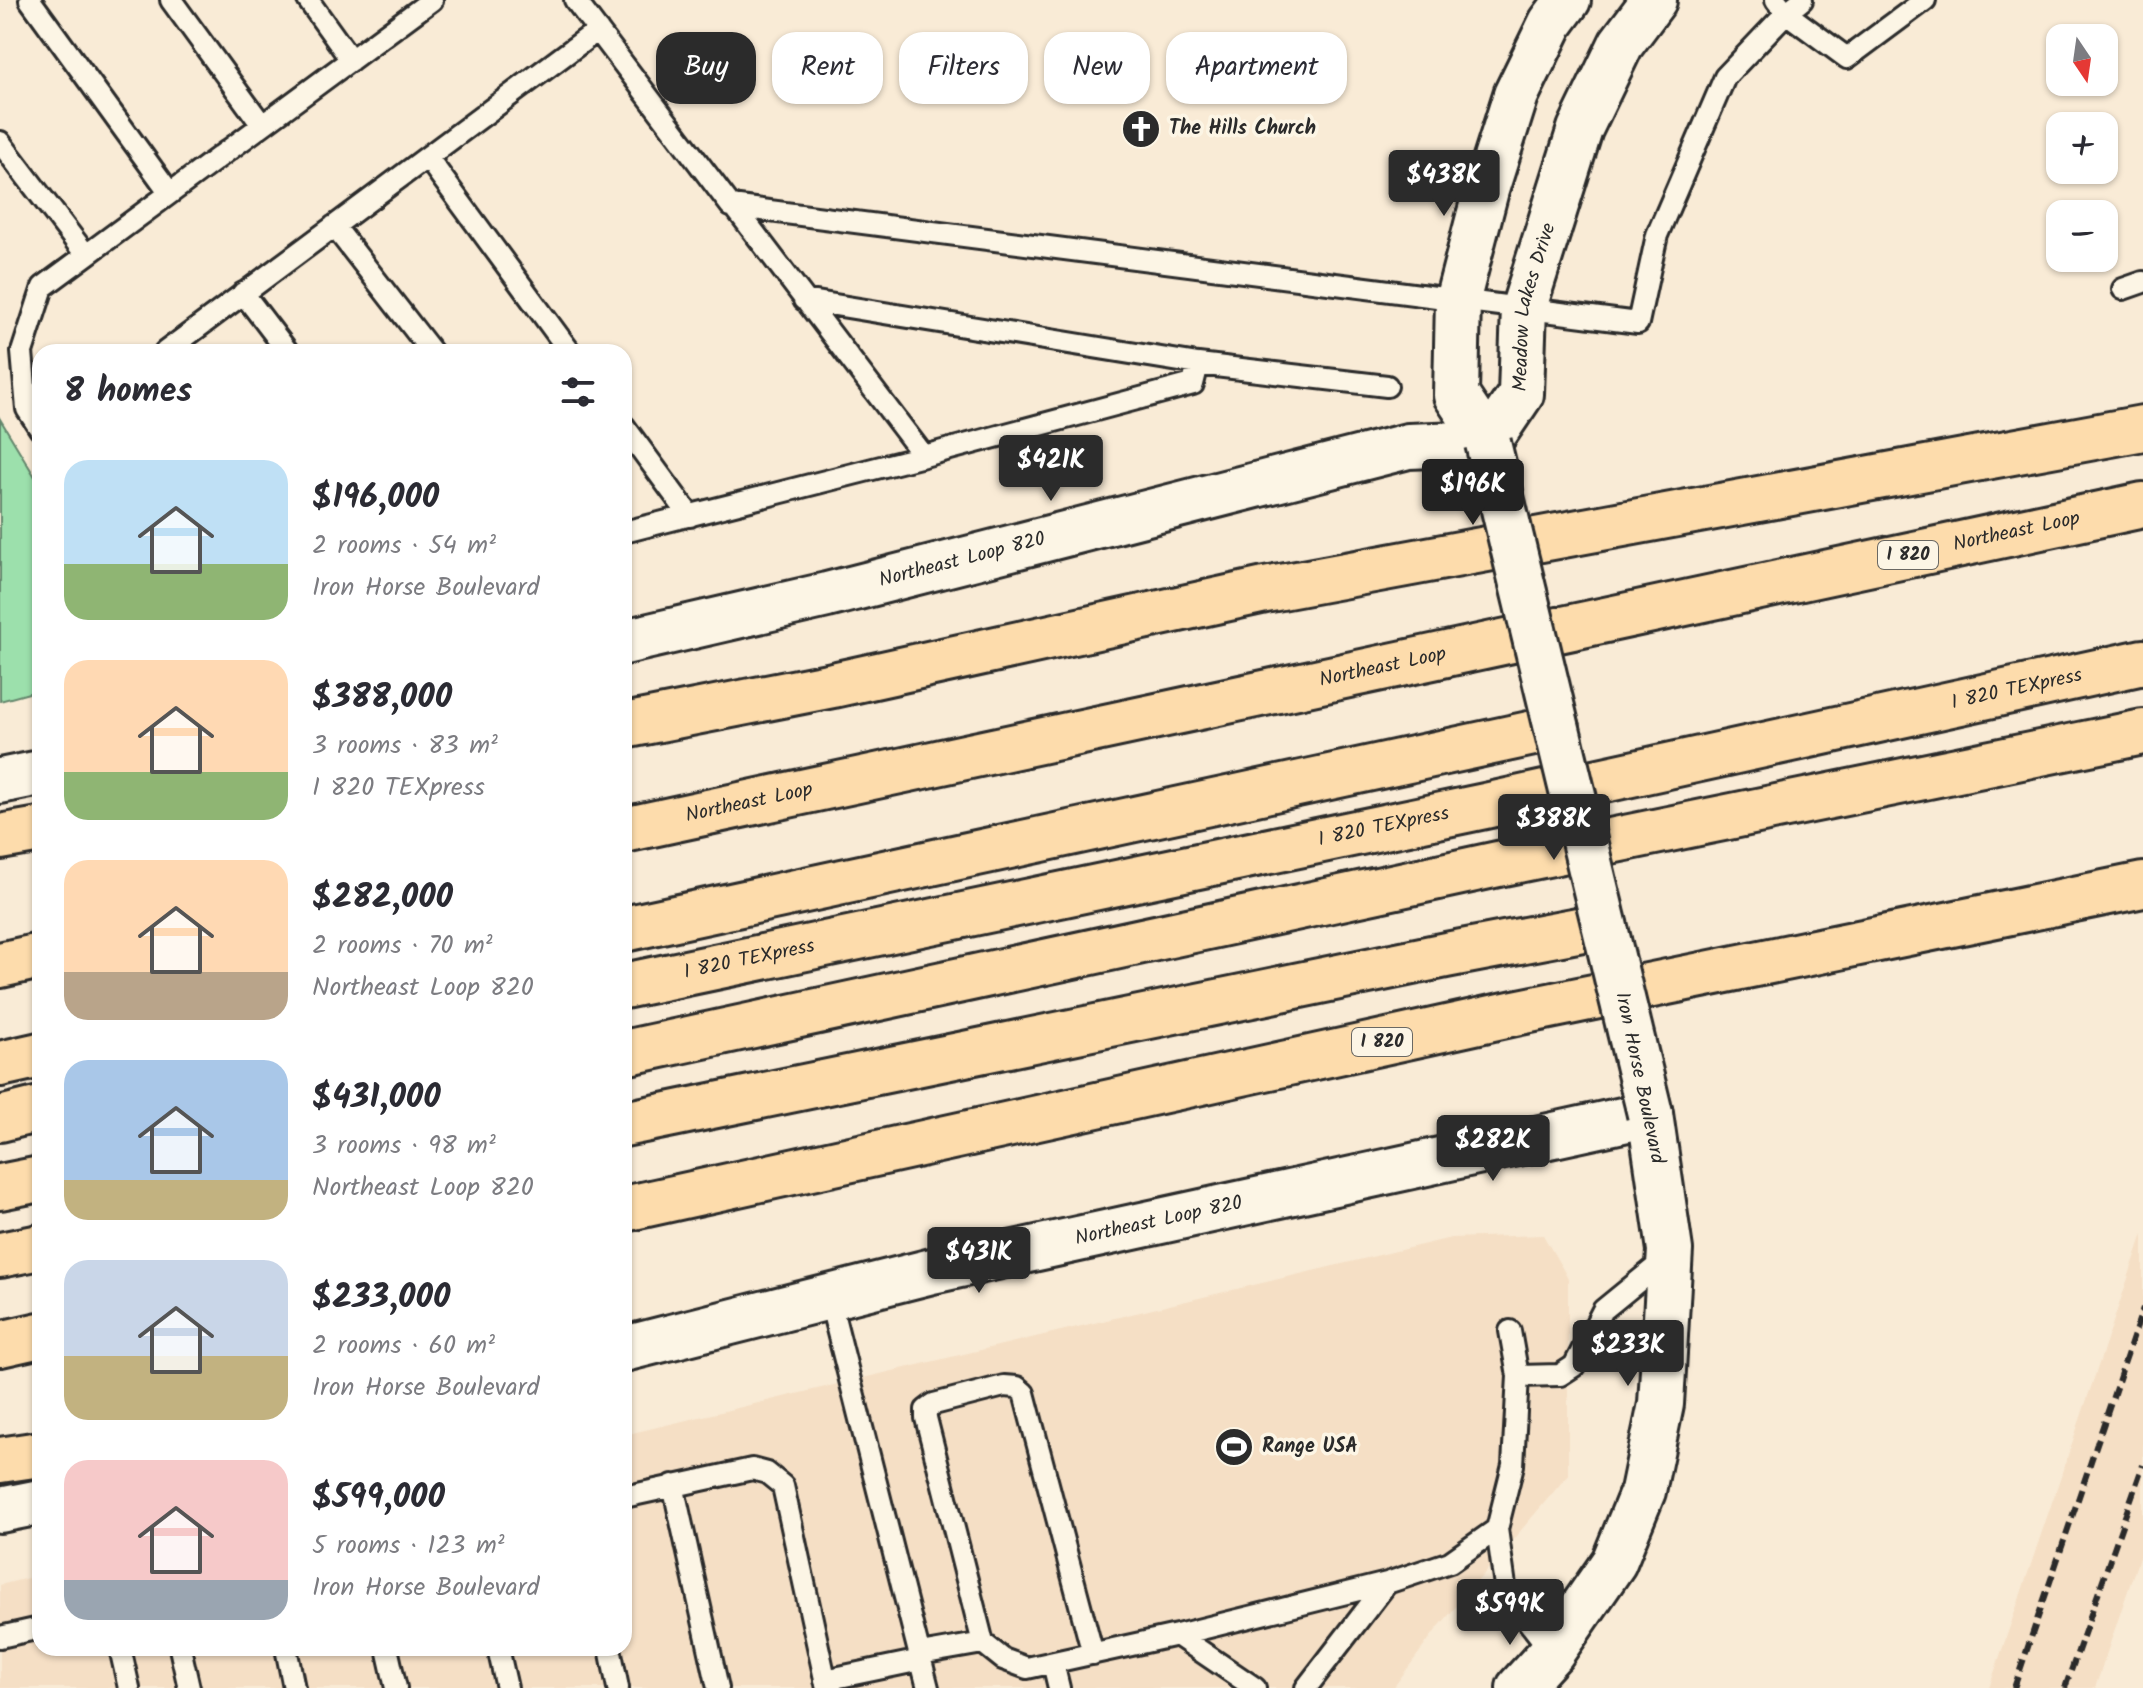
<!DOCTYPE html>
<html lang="en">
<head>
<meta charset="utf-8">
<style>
	:root { --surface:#fff; --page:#f7f7f7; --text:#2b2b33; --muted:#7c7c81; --accent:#2b2b2b }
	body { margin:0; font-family:Kalam,sans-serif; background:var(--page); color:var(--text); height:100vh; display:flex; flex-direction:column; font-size:30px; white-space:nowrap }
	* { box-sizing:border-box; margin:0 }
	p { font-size:26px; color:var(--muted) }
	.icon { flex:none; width:44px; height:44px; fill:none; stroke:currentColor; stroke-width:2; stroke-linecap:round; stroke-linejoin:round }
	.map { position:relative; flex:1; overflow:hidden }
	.drawer { position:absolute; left:32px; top:344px; width:600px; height:1312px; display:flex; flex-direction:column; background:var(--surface); border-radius:24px; box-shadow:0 2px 6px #0004 }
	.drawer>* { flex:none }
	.guide { position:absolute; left:656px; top:32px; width:760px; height:72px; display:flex; gap:16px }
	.needle { width:52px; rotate:167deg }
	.tools { position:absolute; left:2046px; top:24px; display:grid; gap:16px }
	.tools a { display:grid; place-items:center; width:72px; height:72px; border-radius:16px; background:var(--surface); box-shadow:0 2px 6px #0004; font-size:40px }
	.price { position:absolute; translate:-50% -68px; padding:0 18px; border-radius:8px; background:var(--accent); color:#fff; font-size:26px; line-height:52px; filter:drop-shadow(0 2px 4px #0008) }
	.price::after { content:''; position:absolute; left:50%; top:48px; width:24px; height:18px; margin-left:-12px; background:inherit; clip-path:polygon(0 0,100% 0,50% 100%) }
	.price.current { background:#222; color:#fff }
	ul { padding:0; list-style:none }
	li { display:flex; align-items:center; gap:24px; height:200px; padding:0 32px }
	li span { display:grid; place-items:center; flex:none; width:224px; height:160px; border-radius:24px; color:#555 }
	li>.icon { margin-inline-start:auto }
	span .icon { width:96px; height:96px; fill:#fffc; stroke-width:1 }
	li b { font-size:34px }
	h2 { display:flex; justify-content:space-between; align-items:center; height:96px; padding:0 32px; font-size:34px }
	.pill { padding:0 28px; border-radius:24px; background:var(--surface); box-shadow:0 2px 6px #0004; font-size:28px; line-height:72px }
	.pill.current { background:var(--accent); color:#fff }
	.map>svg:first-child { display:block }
	.built { fill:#f5dfc5 }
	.green { fill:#9ce0ac; stroke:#64866c; stroke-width:2 }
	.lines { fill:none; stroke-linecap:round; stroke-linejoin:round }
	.service-casing { stroke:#2b2b2b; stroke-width:26 }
	.tertiary-casing { stroke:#2b2b2b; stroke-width:50 }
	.secondary-casing { stroke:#2b2b2b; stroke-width:50 }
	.motorway-casing { stroke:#2b2b2b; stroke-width:50 }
	.service { stroke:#fcf5e5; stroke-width:20 }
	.tertiary { stroke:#fcf5e5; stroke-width:44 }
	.secondary { stroke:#fcf5e5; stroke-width:44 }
	.motorway { stroke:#fddcac; stroke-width:44 }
	.rail { stroke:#2b2b2b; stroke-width:6; stroke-dasharray:12 6; stroke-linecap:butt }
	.tertiary-bridge-casing { stroke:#2b2b2b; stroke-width:50; stroke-linecap:butt }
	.tertiary-bridge { stroke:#fcf5e5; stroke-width:44 }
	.labels { text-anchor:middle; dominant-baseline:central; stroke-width:7; stroke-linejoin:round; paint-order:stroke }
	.shield { fill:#fcf5e5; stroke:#6a6863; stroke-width:2 }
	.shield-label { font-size:18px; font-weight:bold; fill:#2b2b2b }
	.poi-label { font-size:20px; font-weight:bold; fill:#2b2b2b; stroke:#fcf5e5; text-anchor:start }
	.street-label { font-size:20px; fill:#2b2b2b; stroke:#fcf5e5 }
</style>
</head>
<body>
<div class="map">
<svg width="2143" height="1688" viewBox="0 0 2143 1688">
	<rect width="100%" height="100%" fill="#f9ebd6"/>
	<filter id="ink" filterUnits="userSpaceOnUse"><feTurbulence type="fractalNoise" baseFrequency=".0125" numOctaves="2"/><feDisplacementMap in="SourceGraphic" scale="16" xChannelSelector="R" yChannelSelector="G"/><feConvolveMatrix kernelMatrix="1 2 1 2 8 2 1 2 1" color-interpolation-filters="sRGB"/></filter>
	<g filter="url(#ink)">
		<!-- built -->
		<path class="built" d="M2143 1234V1546L2095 1688H1989Z
			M1543 1235 1568 1278V1475L1436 1630 1393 1688H0V1585L40 1575V1648H624V1435L1451 1238Z"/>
		<!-- green -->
		<path class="green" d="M0 419 40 485V690L0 701Z"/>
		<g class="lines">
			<defs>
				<path id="service" d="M30 0 170 193
					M171 0 262 125
					M308 0 351 60
					M575 0 731 206 1638 323 1657 235 1725 77 1786 13 1802 0
					M1776 0 1786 13 1847 58 1925 0
					M0 142 86 255
					M427 157 570 352
					M334 226 432 352
					M2123 289 2143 282
					M243 293 288 352
					M804 300 1198 364 1387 386
					M165 352 598 30
					M624 426 690 516
					M40 429 27 409 22 352 43 287 432 0
					M924 456 1193 384 1198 364
					M624 532 924 456 734 206
					M829 1297 928 1688
					M1510 1331 1518 1376
					M673 1485 718 1688
					M624 1497 752 1469 767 1473 783 1486 827 1688
					M1177 1635 1387 1583
					M0 1637 40 1628
					M983 1643 926 1418V1410L934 1404 1004 1386 1017 1387 1024 1393 1093 1654
					M120 1648 129 1688
					M180 1648 189 1688
					M286 1648 294 1688
					M387 1648 396 1688
					M498 1648 507 1688
					M610 1648 618 1688
					M1552 1652 1506 1593 1497 1529 1513 1465 1518 1376 1560 1375 1574 1366 1603 1310 1668 1257
					M920 1654 983 1643 1003 1659 1027 1668 1177 1635 1255 1688
					M1053 1663 1059 1688
					M825 1680 921 1660
					M1306 1688 1387 1583 1450 1562 1497 1529"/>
				<g id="tertiary">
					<path id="s1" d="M1568 0 1551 23 1516 95 1486 190 1458 298 1456 395 1488 443 1521 394 1524 307 1580 129 1621 44 1654 0"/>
					<path d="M1519 1688 1552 1652 1614 1562 1643 1491 1661 1404 1670 1250 1650 1114"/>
				</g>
				<g id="secondary">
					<path id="s2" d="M624 642 827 595 1408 446 1488 443"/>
					<path d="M0 781 40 773"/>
					<path id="s3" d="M624 1349 932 1271 1650 1114"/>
					<path d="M0 1510 40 1502"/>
				</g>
				<g id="motorway">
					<path d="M624 726 833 685 1265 590 2143 428"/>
					<path id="s4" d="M624 830 2143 505"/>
					<path d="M0 837 40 830"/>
					<path d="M624 929 1557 728"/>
					<path d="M0 965 40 956"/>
					<path id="s5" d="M624 986 1485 806 2143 662"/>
					<path d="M624 1053 1498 864 2143 732"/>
					<path d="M0 1064 40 1055"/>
					<path d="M0 1119 40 1109"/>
					<path d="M624 1124 1446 955 1604 925"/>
					<path d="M0 1187 40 1179"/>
					<path d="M624 1209 1515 1013 2143 885"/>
					<path d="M0 1255 40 1247"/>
					<path d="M0 1344 40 1335"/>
					<path d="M0 1460 40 1454"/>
				</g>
			</defs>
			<!-- service casing -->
			<use href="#service" class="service-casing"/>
			<!-- tertiary casing -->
			<use href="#tertiary" class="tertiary-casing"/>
			<!-- secondary casing -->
			<use href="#secondary" class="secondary-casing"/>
			<!-- motorway casing -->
			<use href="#motorway" class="motorway-casing"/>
			<!-- service -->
			<use href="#service" class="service"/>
			<!-- tertiary -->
			<use href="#tertiary" class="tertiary"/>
			<!-- secondary -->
			<use href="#secondary" class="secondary"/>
			<!-- motorway -->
			<use href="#motorway" class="motorway"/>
			<!-- rail -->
			<path class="rail" d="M2014 1688 2143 1308
				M2065 1688 2143 1465"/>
			<defs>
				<path id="tertiary-bridge" d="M1488 443 1650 1114"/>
			</defs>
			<!-- tertiary-bridge casing -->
			<use href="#tertiary-bridge" class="tertiary-bridge-casing"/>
			<!-- tertiary-bridge -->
			<use href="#tertiary-bridge" class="tertiary-bridge"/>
		</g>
	</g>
	<!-- icons -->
	<defs>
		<symbol id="church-disc" viewBox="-11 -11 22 22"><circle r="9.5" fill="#2b2b2b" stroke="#fcf5e5"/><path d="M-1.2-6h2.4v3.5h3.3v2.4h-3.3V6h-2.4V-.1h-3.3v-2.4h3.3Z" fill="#fff"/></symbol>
		<symbol id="stadium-disc" viewBox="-11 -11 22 22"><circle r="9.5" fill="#2b2b2b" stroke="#fcf5e5"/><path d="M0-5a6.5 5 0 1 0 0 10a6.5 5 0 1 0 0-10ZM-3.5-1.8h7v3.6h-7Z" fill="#fff"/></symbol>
	</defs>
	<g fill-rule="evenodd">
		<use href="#church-disc" x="1119" y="107" width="44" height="44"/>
		<use href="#stadium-disc" x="1212" y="1425" width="44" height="44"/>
	</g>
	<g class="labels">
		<!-- shield labels -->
		<g class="shield">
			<rect x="1878" y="541" width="60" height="28" rx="6"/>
			<rect x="1352" y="1028" width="60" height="28" rx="6"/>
		</g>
		<g class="shield-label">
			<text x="1908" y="555">I 820</text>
			<text x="1382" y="1042">I 820</text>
		</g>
		<!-- poi labels -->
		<g class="poi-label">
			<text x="1169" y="129">The Hills Church</text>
			<text x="1262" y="1447">Range USA</text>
		</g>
		<!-- street labels -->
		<g class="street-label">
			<text stroke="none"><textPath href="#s1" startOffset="622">Meadow Lakes Drive</textPath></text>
			<text stroke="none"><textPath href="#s4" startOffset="1424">Northeast Loop</textPath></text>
			<text stroke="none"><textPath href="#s2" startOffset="348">Northeast Loop 820</textPath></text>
			<text stroke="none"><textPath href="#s4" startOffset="776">Northeast Loop</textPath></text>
			<text stroke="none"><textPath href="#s5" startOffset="1424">I 820 TEXpress</textPath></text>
			<text stroke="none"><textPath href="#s4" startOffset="128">Northeast Loop</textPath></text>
			<text stroke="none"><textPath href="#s5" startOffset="776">I 820 TEXpress</textPath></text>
			<text stroke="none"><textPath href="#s5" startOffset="128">I 820 TEXpress</textPath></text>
			<text transform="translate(1639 1078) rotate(78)">Iron Horse Boulevard</text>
			<text stroke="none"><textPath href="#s3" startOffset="550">Northeast Loop 820</textPath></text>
		</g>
	</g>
</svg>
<div class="tools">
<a><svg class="needle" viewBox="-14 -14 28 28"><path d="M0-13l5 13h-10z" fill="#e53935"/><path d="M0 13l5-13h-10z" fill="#7c7c81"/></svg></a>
<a>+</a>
<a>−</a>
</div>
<b class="price" style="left:1444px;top:218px">$438K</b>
<b class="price" style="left:1051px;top:503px">$421K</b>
<b class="price current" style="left:1473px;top:527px">$196K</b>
<b class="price" style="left:1554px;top:862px">$388K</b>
<b class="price" style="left:1493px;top:1183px">$282K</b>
<b class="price" style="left:979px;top:1295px">$431K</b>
<b class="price" style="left:1628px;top:1388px">$233K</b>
<b class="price" style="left:1510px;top:1647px">$599K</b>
<div class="guide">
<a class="pill current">Buy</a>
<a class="pill">Rent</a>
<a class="pill">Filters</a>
<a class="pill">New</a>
<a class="pill">Apartment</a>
</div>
<section class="drawer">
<h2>8 homes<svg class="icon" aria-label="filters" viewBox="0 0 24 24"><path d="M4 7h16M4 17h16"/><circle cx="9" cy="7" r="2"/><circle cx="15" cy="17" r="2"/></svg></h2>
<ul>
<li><span style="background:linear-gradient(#bfe0f5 65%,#8fb573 0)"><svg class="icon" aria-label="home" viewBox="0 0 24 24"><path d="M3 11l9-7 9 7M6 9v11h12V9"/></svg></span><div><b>$196,000</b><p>2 rooms · 54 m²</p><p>Iron Horse Boulevard</p></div></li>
<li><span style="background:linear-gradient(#ffd9b3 70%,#8fb573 0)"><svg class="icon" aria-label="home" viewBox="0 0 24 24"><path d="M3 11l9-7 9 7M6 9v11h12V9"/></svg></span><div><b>$388,000</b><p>3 rooms · 83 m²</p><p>I 820 TEXpress</p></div></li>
<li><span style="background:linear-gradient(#ffd9b3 70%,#b9a48a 0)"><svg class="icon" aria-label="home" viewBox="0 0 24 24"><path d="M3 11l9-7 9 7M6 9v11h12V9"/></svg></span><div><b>$282,000</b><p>2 rooms · 70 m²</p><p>Northeast Loop 820</p></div></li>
<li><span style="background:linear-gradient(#a9c7e8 75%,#c2b280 0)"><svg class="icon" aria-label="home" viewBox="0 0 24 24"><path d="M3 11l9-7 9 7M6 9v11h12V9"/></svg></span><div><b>$431,000</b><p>3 rooms · 98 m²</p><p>Northeast Loop 820</p></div></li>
<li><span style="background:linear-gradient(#c9d6e8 60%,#c2b280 0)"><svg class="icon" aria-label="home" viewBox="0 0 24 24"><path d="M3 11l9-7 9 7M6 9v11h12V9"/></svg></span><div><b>$233,000</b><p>2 rooms · 60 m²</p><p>Iron Horse Boulevard</p></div></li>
<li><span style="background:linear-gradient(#f6c9c9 75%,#9aa5b1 0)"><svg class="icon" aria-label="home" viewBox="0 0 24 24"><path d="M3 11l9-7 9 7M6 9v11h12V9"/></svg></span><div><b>$599,000</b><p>5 rooms · 123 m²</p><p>Iron Horse Boulevard</p></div></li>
</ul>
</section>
</div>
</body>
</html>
